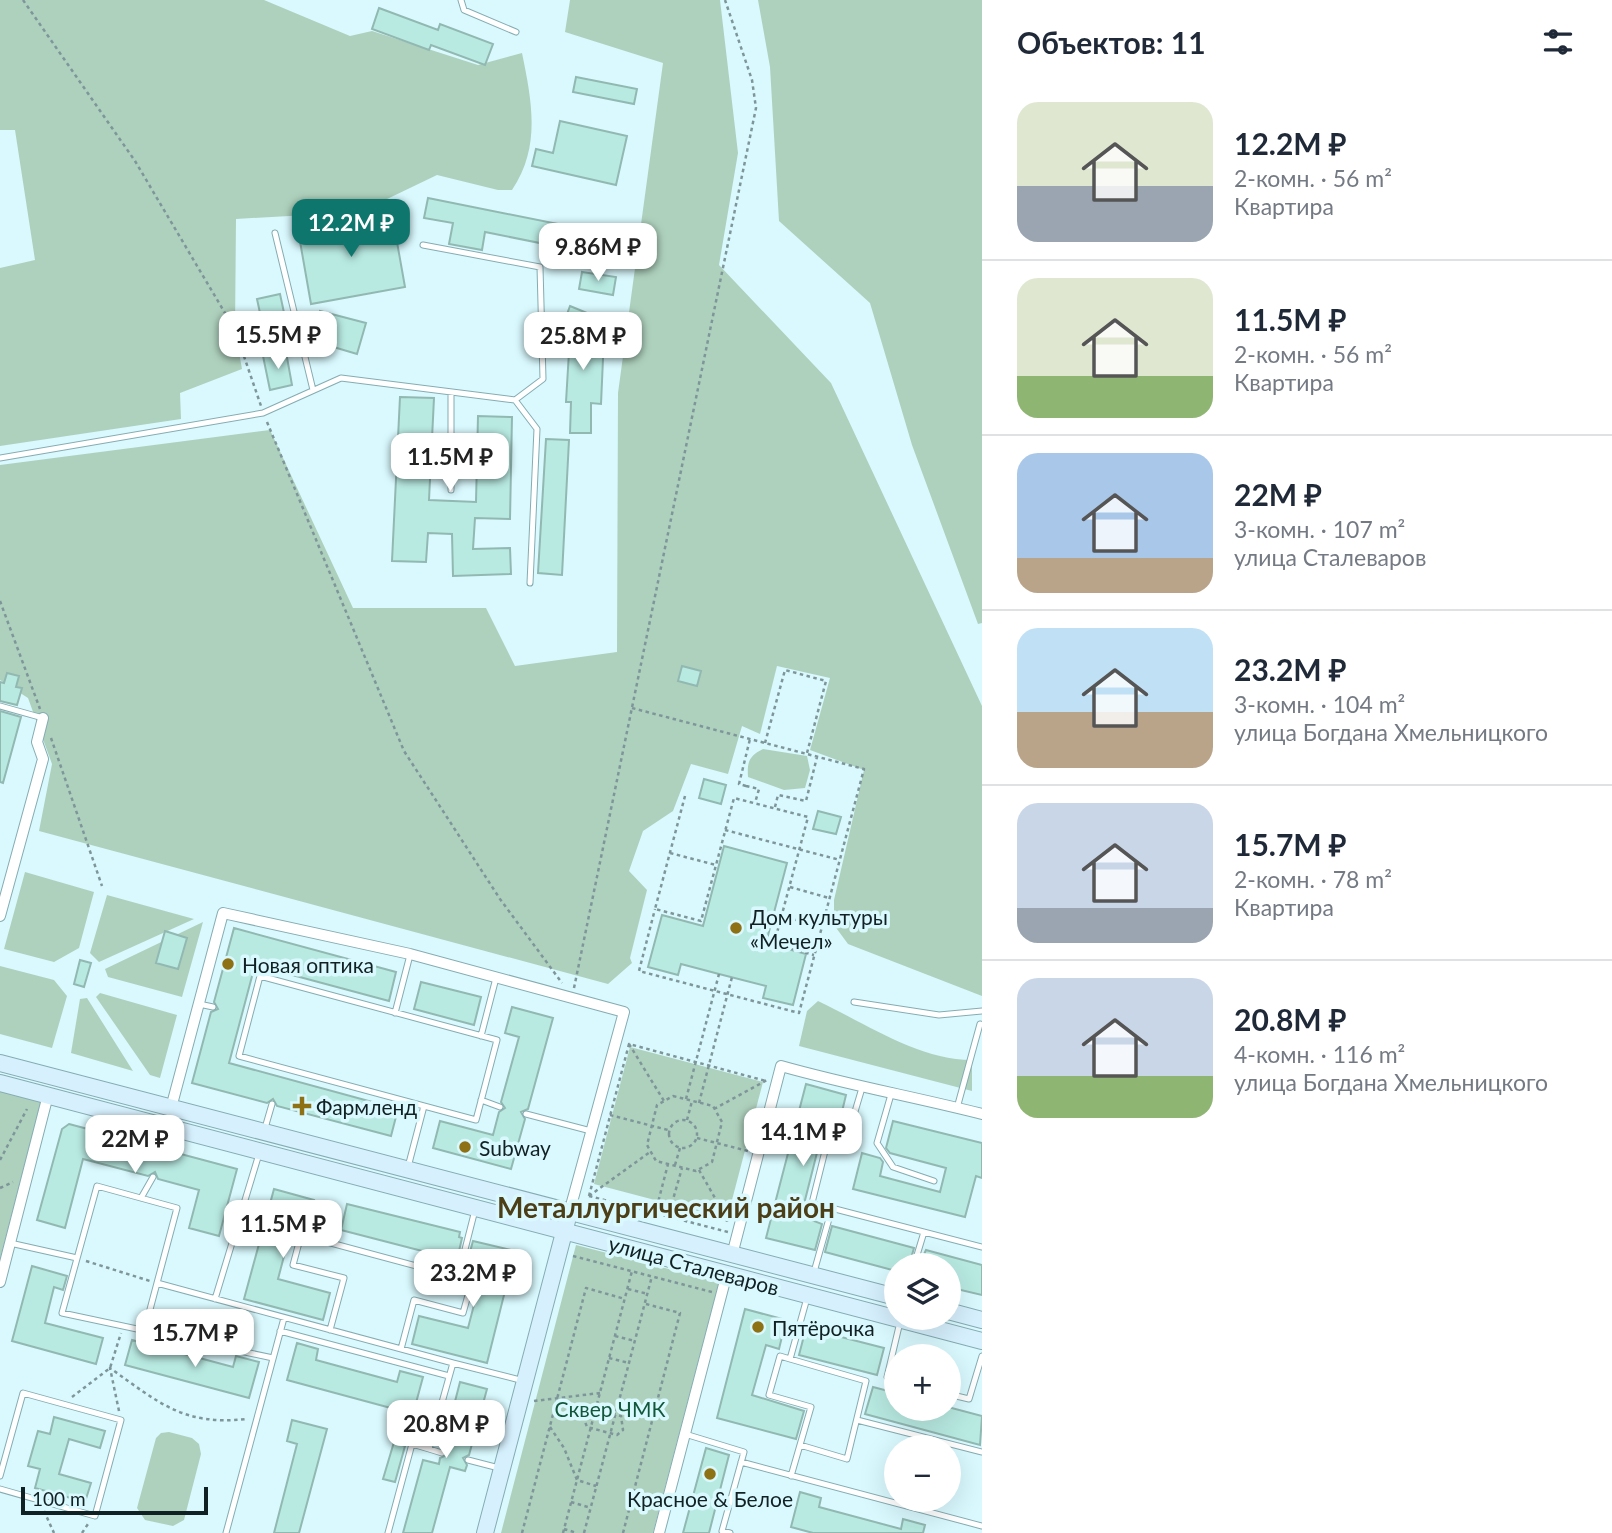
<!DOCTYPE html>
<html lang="ru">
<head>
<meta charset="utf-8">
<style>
	:root { --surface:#fff; --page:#f6f6f7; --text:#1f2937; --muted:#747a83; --line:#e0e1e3; --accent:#0f766e }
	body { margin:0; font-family:Lato,sans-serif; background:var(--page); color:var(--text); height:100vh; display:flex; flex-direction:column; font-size:26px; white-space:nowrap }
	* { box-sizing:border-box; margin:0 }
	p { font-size:23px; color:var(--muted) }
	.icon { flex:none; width:38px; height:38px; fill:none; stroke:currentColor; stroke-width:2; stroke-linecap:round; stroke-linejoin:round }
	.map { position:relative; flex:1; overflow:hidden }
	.panel { display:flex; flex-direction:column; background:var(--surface); width:630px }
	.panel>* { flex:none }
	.controls { position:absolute; left:884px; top:1253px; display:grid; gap:14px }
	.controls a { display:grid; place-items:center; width:77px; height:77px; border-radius:50%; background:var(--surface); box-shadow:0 7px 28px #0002; font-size:35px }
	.scale { position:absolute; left:21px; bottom:18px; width:187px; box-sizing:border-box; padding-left:7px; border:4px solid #112023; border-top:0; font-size:19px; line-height:24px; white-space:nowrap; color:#112023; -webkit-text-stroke:5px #d9f9fe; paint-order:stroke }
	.price { position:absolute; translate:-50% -60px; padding:0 16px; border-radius:14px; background:#fff; color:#222; font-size:23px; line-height:46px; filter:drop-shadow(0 2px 4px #0008) }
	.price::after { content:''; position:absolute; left:50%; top:42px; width:21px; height:16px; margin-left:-10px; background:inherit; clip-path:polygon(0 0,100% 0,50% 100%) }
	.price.active { background:var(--accent); color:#fff }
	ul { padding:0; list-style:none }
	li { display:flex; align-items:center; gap:21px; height:175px; padding:0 35px }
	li+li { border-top:2px solid var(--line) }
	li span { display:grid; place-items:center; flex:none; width:196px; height:140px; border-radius:21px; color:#555 }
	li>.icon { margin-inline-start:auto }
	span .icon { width:84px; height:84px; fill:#fffc; stroke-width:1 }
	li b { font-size:30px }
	h2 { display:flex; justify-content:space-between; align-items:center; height:84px; padding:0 35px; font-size:30px }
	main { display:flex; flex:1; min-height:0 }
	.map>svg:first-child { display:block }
	.green { fill:#aed1bd }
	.building { fill:#b8eae2; stroke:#92b8b2; stroke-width:2 }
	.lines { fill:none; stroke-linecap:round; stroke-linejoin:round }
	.lane-casing { stroke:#85acb2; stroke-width:7 }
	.street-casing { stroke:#85acb2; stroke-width:12 }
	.secondary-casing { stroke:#85acb2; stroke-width:18 }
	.path { stroke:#7e969a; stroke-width:2.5; stroke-dasharray:3.5 3.5; stroke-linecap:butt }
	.lane { stroke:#fff; stroke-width:5 }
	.street { stroke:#fff; stroke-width:10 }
	.secondary { stroke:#d6f0fd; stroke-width:16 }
	.poi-dot { fill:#8e7015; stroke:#d9f9fe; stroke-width:2.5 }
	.labels { text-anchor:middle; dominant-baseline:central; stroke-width:7; stroke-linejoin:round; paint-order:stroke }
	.poi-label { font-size:21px; fill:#112023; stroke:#d9f9fe; text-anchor:start }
	.street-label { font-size:21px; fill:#112023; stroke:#d9f9fe }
	.park-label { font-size:21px; fill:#12573a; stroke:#d9f9fe }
	.district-label { font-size:28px; font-weight:bold; fill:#4c3e16; stroke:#d9f9fe }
</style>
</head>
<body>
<main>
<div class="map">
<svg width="982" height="1533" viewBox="0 0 982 1533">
	<rect width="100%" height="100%" fill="#d9f9fe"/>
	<!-- green -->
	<path class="green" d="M0 0H264L350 36 372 31 478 65 522 53C532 102 541 147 512 190H498L437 175 360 212 236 219 235 330 242 369 180 393 181 419 0 446V268L35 260 15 130H0Z
		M570 0H720L738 153 719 265 831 383 982 706V996L848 944 834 925V900L864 770 810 750 830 678 777 666 760 734 742 726 728 774 691 764 673 811 643 831 629 871 647 890 630 958 632 963 608 984 39 831 52 764 28 698 0 680V465L270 430 353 608H486L515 666 617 652 618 393 663 63 565 32Z
		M758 0H982V623L978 624 912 445 870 303 779 221 770 67Z
		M763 749 807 756 810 770 805 788 784 790 748 777C747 762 749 756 763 749Z
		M25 872 94 892 79 948 54 962 4 949Z
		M107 895 194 919 99 962 90 953Z
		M203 922 182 997 108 977 105 969Z
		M0 966 54 980 67 996 52 1048 0 1034Z
		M100 993 177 1015 160 1078 150 1075 96 997Z
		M87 998 133 1071 71 1053 80 999Z
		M818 1001C865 1023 918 1060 972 1060V1091L799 1046 807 1011Z
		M630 1047 763 1082 727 1219 594 1184Z
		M0 1091 41 1101 0 1259Z
		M576 1245 719 1282 653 1533H501Z
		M169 1432 192 1438 199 1444 201 1454 184 1520 173 1526 145 1520 137 1508 156 1438 161 1433Z"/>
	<!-- building -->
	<path class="building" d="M379 8 438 30 440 24 493 44 485 65 431 45 429 50 372 29Z
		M576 77 637 89 634 104 573 92Z
		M560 121 627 136 616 185 532 166 536 149 553 153Z
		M428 198 623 237 619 259 485 232 482 250 449 244 453 223 424 218Z
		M392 214 405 287 311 304 298 230Z
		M582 272 616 277 613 295 579 289Z
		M280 294 286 322 263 327 257 299Z
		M570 306 592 315 583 335 604 336 601 404 591 403V433H570L571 402H566L571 318 566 317Z
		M320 311 366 323 357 354 310 340Z
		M286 352 292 385 270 390 263 356Z
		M400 397 434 398 429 500 476 502 478 416 512 417 510 519 475 518 473 549 510 548 511 574 453 576 452 534 428 533 426 562 392 561Z
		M546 439 569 440 562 575 538 573Z
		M682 666 701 671 697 686 678 681Z
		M7 673 19 676 16 687 22 688 17 705 0 701V682L4 683Z
		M0 711 21 717 3 783 0 782Z
		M704 779 726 785 721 804 699 798Z
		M818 811 841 817 836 834 813 829Z
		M724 846 787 863 766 943 806 954 793 1005 763 998 766 986 719 974 681 964 678 975 648 967 662 915 703 926Z
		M234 928 396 972 389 1001 255 965 229 1063 398 1109 391 1136 277 1106 273 1099 267 1103 192 1083 211 1012 218 1009 214 1002Z
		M165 931 187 938 178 969 156 963Z
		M80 960 91 963 84 987 74 984Z
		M421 982 481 997 474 1025 414 1009Z
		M512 1007 553 1018 528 1109 521 1112 525 1119 511 1169 433 1148 440 1121 493 1135 499 1112 505 1108 501 1102 519 1037 505 1033Z
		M806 1084 846 1095 839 1124 825 1121 801 1216 822 1224 815 1250 766 1238Z
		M893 1121 982 1143V1178L976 1176 965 1217 853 1189 862 1153 880 1158 883 1162 880 1176 940 1192 946 1168 890 1153 886 1148Z
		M69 1124 156 1147 159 1153 166 1150 237 1169 219 1236 189 1228 199 1190 158 1179 155 1172 148 1176 83 1159 65 1228 37 1220 62 1129Z
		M274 1189 314 1200 308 1226 293 1222 278 1279 330 1293 323 1320 244 1299Z
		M347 1204 460 1232 459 1237 462 1238 457 1260 341 1230Z
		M832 1226 914 1248 909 1265H896V1271L825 1252Z
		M473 1241 515 1251 487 1363 412 1344 419 1316 468 1328 482 1274 465 1270Z
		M926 1250 982 1265V1295L948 1287V1265H919Z
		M32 1266 67 1276 63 1290 54 1287 45 1323 103 1338 96 1364 12 1341Z
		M745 1309 786 1320 779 1349 766 1345 752 1395 804 1411 796 1439 717 1418Z
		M806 1328 884 1348 877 1375 799 1355Z
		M132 1340 233 1367 236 1356 259 1362 249 1398 125 1365Z
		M297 1343 318 1349 316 1360 397 1382 400 1371 423 1377 413 1414 287 1380Z
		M460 1382 487 1389 469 1455 463 1458 467 1465 465 1471 450 1467 432 1533H403L423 1460 439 1464 440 1458 447 1455 443 1448Z
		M873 1387 896 1393V1409L948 1407 982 1416 980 1445 865 1414Z
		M54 1417 105 1431 100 1448 69 1439 59 1474 91 1483 85 1502 35 1488 40 1469 28 1466 38 1431 50 1434Z
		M292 1420 327 1429 299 1533H274L297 1444 287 1441Z
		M394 1442 405 1446 395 1482 383 1479Z
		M706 1448 729 1455 709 1533H683Z
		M800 1492 821 1498 819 1507 901 1529 903 1519 925 1525 923 1533H813L791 1527Z"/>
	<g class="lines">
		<defs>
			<path id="lane" d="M461 0 464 10 516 32
				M275 233 313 390
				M515 400 537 429 530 583
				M0 458 263 413 341 378 515 400 543 379 540 267 423 245
				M451 490V392
				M0 706 43 718
				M260 976 497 1040 476 1120 239 1056Z
				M854 1002 939 1015 982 1011
				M199 1004 213 1007
				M395 1013 410 955
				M481 1036 496 978
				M862 1088 848 1135 830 1131 812 1203 982 1247
				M892 1091 877 1143 893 1167 934 1181
				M481 1100 500 1107
				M957 1108 980 1024
				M526 1114 591 1131
				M265 1128 272 1104
				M161 1148 162 1143
				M408 1167 424 1106
				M141 1198 153 1177
				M10 1243 77 1258
				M914 1265 924 1232
				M814 1272 832 1208
				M458 1277 475 1210
				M215 1299 259 1154
				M330 1330 344 1278 293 1265 301 1235 472 1281 463 1313 414 1300 401 1349
				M280 1331 449 1376
				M144 1332 157 1283
				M273 1358 62 1313 97 1186 177 1208 157 1283 453 1363 429 1449 412 1444 388 1533
				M790 1359 866 1381 847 1459 800 1445
				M453 1363 524 1381
				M896 1380 887 1377 900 1322
				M948 1394 969 1399 982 1356
				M857 1420 982 1452
				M685 1434 744 1452 722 1531 730 1533
				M429 1449 442 1453
				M468 1460 499 1468
				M741 1462 982 1526
				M0 1476 23 1393 121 1420 95 1516 0 1489
				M791 1476 811 1407 769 1395 780 1356 790 1359 807 1298
				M226 1533 284 1318"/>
			<path id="street" d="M0 916 43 759 37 742 43 718
				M171 1108 223 913 410 954 624 1012 569 1213
				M732 1255 781 1066C848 1085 915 1097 982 1114
				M0 1282 48 1095
				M659 1533 727 1273"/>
			<path id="secondary" d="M0 1063 896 1297
				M0 1083 982 1341
				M948 1311 982 1320
				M485 1533 567 1221"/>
		</defs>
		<!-- lane casing -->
		<use href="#lane" class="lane-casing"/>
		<!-- street casing -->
		<use href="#street" class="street-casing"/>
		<!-- secondary casing -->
		<use href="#secondary" class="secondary-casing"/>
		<!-- path -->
		<path class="path" d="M23 0 135 161 235 330 261 406
			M267 422 404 751 500 899 562 983
			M0 601 40 709
			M632 708 864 769 799 1013 639 971 655 909
			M51 738 102 886
			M765 743 785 670 826 681 807 753
			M746 786 739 784 750 739
			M746 786 759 789 755 803
			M685 796 655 909 701 921 734 798 808 817 774 944 814 955
			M775 807 778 795 806 801 817 757
			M725 830 840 860
			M670 853 716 865
			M790 887 829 898
			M782 916 822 927
			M574 988 756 108 752 80 725 0
			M629 1044 664 1101
			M673 1096 713 1106 722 1122 712 1162 696 1171 656 1161 647 1145 657 1105Z
			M686 1099 719 974
			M699 1103 732 977
			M714 1109 767 1080
			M610 1115 668 1130
			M669 1134a14 14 0 1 1 28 0a14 14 0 1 1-28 0Z
			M687 1120 692 1101
			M697 1138 748 1151
			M0 1160 27 1109
			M675 1165 680 1148
			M699 1170 727 1219V1225
			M0 1188 13 1182
			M589 1196 629 1044 766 1081
			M589 1196 728 1232
			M589 1196 650 1152
			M655 1214 668 1164
			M668 1217 682 1168
			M573 1256 712 1292
			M86 1261 150 1281
			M628 1289 648 1294
			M615 1336 635 1341
			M609 1358 629 1363
			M72 1397 110 1368 121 1333
			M534 1401 600 1393
			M592 1408 621 1416 623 1430 617 1435 587 1427 584 1419Z
			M119 1411 110 1368C158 1402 183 1426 246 1419
			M550 1427 564 1448 577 1480 596 1486
			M571 1502 591 1508
			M44 1511 54 1533
			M564 1529 577 1533
			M82 1533 88 1524
			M522 1533 586 1288 625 1299
			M563 1533 632 1271
			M584 1533 652 1276
			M623 1533 680 1313 646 1304"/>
		<!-- lane -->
		<use href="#lane" class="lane"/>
		<!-- street -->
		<use href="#street" class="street"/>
		<!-- secondary -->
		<use href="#secondary" class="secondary"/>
	</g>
	<!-- markers -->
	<g class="poi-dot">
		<circle cx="736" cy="928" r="7"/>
		<circle cx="228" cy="964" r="7"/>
		<path d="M298.5 1095.5h7v7h7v7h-7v7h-7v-7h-7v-7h7z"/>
		<circle cx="465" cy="1147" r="7"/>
		<circle cx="758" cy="1327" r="7"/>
		<circle cx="710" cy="1474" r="7"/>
	</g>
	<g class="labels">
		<!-- poi labels -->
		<g class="poi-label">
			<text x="750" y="916">Дом культуры<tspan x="750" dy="24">«Мечел»</tspan></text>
			<text x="242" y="964">Новая оптика</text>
			<text x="316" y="1106">Фармленд</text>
			<text x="479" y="1147">Subway</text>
			<text x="772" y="1327">Пятёрочка</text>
			<text x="710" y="1498" text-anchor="middle">Красное &amp; Белое</text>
		</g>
		<!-- street labels -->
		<g class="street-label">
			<text transform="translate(694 1265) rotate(15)">улица Сталеваров</text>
		</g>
		<!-- park labels -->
		<g class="park-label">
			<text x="610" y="1408">Сквер ЧМК</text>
		</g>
		<!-- district labels -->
		<g class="district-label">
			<text x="666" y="1207">Металлургический район</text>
		</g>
	</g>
</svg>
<div class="controls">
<a><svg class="icon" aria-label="layers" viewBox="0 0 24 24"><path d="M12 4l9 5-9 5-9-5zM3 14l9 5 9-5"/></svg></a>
<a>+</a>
<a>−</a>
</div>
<div class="scale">100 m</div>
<b class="price active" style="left:351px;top:259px">12.2M ₽</b>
<b class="price" style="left:598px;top:283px">9.86M ₽</b>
<b class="price" style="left:278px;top:371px">15.5M ₽</b>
<b class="price" style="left:583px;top:372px">25.8M ₽</b>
<b class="price" style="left:450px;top:493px">11.5M ₽</b>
<b class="price" style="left:803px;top:1168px">14.1M ₽</b>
<b class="price" style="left:135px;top:1175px">22M ₽</b>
<b class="price" style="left:283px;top:1260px">11.5M ₽</b>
<b class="price" style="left:473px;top:1309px">23.2M ₽</b>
<b class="price" style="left:195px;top:1369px">15.7M ₽</b>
<b class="price" style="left:446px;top:1460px">20.8M ₽</b>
</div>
<section class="panel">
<h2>Объектов: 11<svg class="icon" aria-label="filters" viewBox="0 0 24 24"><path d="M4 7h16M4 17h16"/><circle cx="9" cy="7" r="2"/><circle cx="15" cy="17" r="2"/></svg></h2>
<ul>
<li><span style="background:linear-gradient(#dfe7d0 60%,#9aa5b1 0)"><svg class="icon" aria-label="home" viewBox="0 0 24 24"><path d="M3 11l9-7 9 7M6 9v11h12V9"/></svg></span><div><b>12.2M ₽</b><p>2-комн. · 56 m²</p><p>Квартира</p></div></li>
<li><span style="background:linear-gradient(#dfe7d0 70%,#8fb573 0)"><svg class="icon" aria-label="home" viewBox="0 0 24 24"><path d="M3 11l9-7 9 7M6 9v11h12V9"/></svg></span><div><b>11.5M ₽</b><p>2-комн. · 56 m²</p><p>Квартира</p></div></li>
<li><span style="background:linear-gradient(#a9c7e8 75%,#b9a48a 0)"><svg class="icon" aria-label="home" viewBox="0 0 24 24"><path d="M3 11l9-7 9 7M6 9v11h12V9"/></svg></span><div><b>22M ₽</b><p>3-комн. · 107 m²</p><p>улица Сталеваров</p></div></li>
<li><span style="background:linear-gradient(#bfe0f5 60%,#b9a48a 0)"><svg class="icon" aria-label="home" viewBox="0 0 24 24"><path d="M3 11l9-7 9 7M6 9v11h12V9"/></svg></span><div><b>23.2M ₽</b><p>3-комн. · 104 m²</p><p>улица Богдана Хмельницкого</p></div></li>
<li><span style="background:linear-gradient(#c9d6e8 75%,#9aa5b1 0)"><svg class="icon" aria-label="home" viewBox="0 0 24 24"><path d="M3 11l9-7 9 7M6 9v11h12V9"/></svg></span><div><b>15.7M ₽</b><p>2-комн. · 78 m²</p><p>Квартира</p></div></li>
<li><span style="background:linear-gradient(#c9d6e8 70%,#8fb573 0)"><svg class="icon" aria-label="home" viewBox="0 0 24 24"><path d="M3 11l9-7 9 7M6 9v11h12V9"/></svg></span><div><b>20.8M ₽</b><p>4-комн. · 116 m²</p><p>улица Богдана Хмельницкого</p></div></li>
</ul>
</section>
</main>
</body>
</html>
